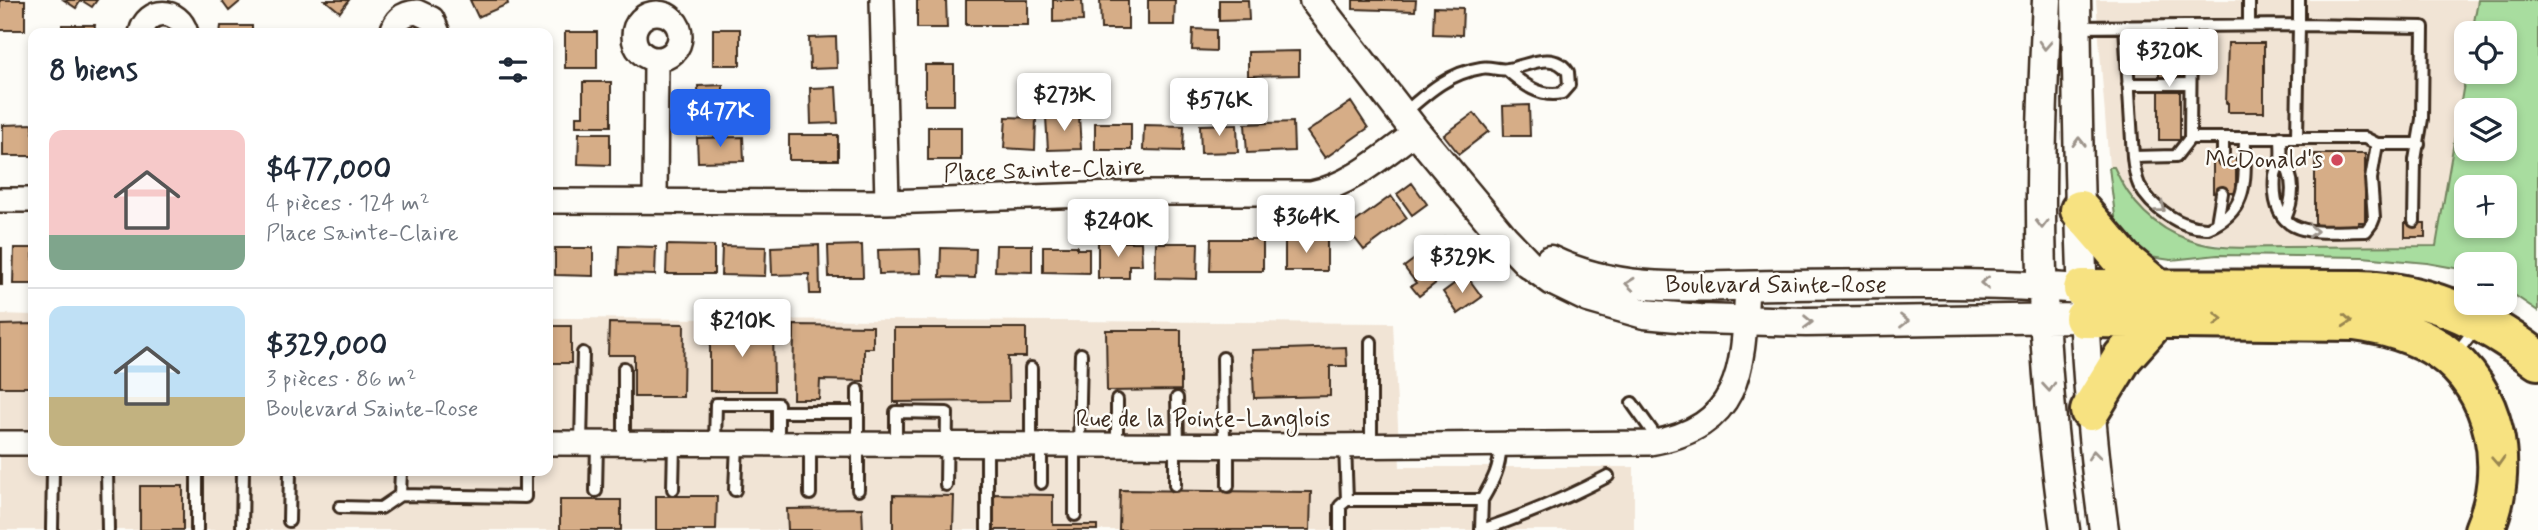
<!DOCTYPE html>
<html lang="fr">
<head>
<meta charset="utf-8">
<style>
	:root { --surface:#fff; --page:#f2f2f3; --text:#1f2937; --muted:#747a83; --line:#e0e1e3; --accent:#2563eb }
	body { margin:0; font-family:Mynerve,sans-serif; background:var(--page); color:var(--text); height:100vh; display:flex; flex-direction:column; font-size:26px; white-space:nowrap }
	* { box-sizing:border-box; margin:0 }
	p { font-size:23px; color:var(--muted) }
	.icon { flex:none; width:38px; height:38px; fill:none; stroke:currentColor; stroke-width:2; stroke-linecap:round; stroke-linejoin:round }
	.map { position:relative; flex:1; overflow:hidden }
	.sheet { position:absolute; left:28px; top:28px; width:525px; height:448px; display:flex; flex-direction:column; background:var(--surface); border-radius:14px; box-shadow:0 4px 10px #0003 }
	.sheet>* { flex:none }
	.fabs { position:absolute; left:2454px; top:21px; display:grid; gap:14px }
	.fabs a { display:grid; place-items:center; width:63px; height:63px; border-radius:14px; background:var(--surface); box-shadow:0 4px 10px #0003; font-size:35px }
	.price { position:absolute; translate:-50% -60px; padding:0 16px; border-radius:7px; background:#fff; color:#222; font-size:23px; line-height:46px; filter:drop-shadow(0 2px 4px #0008) }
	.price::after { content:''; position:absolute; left:50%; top:42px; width:21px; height:16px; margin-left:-10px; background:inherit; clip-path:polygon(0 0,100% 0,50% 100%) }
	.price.active { background:var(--accent); color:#fff }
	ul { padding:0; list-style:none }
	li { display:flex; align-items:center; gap:21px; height:175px; padding:0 21px }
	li+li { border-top:2px solid var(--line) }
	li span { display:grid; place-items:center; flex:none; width:196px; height:140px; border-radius:14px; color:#555 }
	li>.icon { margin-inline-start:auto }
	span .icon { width:84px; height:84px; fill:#fffc; stroke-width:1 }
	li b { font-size:30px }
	h2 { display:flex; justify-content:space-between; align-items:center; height:84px; padding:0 21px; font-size:30px }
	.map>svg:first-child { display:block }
	.built { fill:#f1e4d5 }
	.green { fill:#a8dd9f; stroke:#72845e; stroke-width:2; fill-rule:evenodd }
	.building { fill:#d6ad87; stroke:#3b2a1e; stroke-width:2 }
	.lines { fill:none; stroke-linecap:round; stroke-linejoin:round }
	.service-casing { stroke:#3b2a1e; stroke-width:16 }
	.minor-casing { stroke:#3b2a1e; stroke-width:28 }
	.tertiary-casing { stroke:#3b2a1e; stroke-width:33 }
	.motorway-casing { stroke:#3b2a1e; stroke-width:44 }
	.service { stroke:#fdfcf7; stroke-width:10 }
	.minor { stroke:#fdfcf7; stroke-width:23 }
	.tertiary { stroke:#fdfcf7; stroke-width:28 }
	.motorway { stroke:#f7e281; stroke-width:38 }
	.oneway { stroke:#9c938a }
	.oneway2 { stroke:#998650 }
	.poi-dot { fill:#d1495b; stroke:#fdfcf7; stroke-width:2.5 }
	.labels { text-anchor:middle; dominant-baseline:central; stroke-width:5; stroke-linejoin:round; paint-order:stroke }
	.poi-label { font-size:24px; fill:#3b2a1e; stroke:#fdfcf7; text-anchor:end }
	.street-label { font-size:24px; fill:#3b2a1e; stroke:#fdfcf7 }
</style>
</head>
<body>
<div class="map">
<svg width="2538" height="530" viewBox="0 0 2538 530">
	<rect width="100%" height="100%" fill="#fdfcf7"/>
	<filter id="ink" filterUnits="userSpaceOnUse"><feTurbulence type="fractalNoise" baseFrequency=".0143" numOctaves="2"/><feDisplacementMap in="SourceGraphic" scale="14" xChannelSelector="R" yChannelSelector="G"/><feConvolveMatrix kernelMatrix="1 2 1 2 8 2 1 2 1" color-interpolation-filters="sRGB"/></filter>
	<g filter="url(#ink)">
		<!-- built -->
		<path class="built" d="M2096 0H2478L2472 33H2466V72L2437 246 2233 247 2192 241 2174 234 2149 217 2135 203 2122 184 2114 167H2109Z
			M0 314 33 315V471H548V318L1393 323 1400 467H1634V530H0Z"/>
		<!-- green -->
		<path class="green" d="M2478 0H2538V311L2504 288V264H2466V270L2427 263 2362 257 2218 255 2171 260 2143 256 2116 224 2109 167H2114C2129 201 2153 227 2189 240 2218 251 2255 247 2285 247 2336 247 2386 246 2436 246L2466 72H2504V33H2472ZM2466 110H2504V149H2466ZM2466 187H2504V226H2466Z"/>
		<!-- building -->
		<path class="building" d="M0 0H25V30H0Z
			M64 0H81L76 8Z
			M81 0H97L92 7Z
			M221 0H242L229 11Z
			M325 0H349L340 12Z
			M470 0H507L508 4 478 17Z
			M917 0H946L947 28H917Z
			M966 0H1028V25H966Z
			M1053 0H1082L1083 21 1053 22Z
			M1100 0H1128V29H1101Z
			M1148 0H1175L1174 25H1148Z
			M1219 0H1248L1249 20 1219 21Z
			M1353 0H1416L1415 11 1353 9Z
			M1434 7 1463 8 1462 35 1433 34Z
			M62 25H95L94 33H62Z
			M221 26H252V33H220Z
			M713 29H740V65H713Z
			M1193 29 1216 30V51L1192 50Z
			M344 30V33H311V31Z
			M565 32H597V68H565Z
			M836 37 837 68 810 69 809 38Z
			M2159 38H2180V140H2159Z
			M2228 43H2264V112H2228V102L2226 103Z
			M1299 51V75L1248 76V52Z
			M925 65H954V105H925Z
			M583 82H611V126H576V116H583Z
			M723 85V119L699 120 698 86Z
			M836 87 838 123 811 124 810 88Z
			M1351 102 1368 128 1325 158 1307 132Z
			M1529 105 1530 136H1504L1503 106Z
			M1474 113 1489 131 1459 154 1444 135Z
			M1079 116 1081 149 1048 150 1046 117Z
			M1006 117 1036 118 1035 150 1004 148Z
			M1293 122 1294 151 1247 153 1245 124Z
			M1095 123H1131V150H1095Z
			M33 124V156H3V125Z
			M1237 124 1238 152 1201 153 1200 125Z
			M1144 125 1184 126 1183 151 1143 150Z
			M928 127H961V160H928Z
			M579 133H610V165L578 164Z
			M789 135H838V160H789Z
			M743 137 744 161 698 162 697 138Z
			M2315 154H2365V222H2358L2357 228H2350V225H2341V227H2319V225H2315Z
			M2213 159H2236V193H2213Z
			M1412 183 1427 204 1412 215 1397 194Z
			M1391 196 1407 218 1364 250 1347 228Z
			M2405 223H2425V237H2405Z
			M1444 237 1463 262 1419 296 1411 286 1416 283 1404 267Z
			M1327 238V271H1285V239Z
			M1211 239H1263V271H1210Z
			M1098 242H1141L1142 265H1129V278H1098Z
			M1156 243H1198L1197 279 1155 278Z
			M667 245 714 246V274H666Z
			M819 245 820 294H810L809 274 772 275 771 247Z
			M862 245 863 277H829L828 246Z
			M996 245H1032V272L995 271Z
			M619 246 656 247 655 275 618 274Z
			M722 246 766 247 765 276 721 275Z
			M1043 246H1077V249H1089V273L1043 272Z
			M0 248H2V285H0Z
			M14 248H33V284H13Z
			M555 248H593V276L555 275Z
			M941 248 976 249 975 278 940 277Z
			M920 249 921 273 879 274 878 250Z
			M1466 275 1482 297 1458 314 1443 292Z
			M609 323 684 324 683 397H634V355H608Z
			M33 324V387H0V325Z
			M794 325 873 326V348H864V381L820 380 819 399H793Z
			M548 326H571V363H548Z
			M710 327H773L774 391H710Z
			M894 328H1026V357H1008L1009 401 894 402Z
			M1106 330H1181V390L1107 391Z
			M1346 347 1347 366H1330V396L1254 398 1252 350Z
			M140 486H183V530H140Z
			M1120 490 1311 492 1310 530H1119Z
			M992 494 1053 495V525H1097V530H992Z
			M893 495 954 496 953 530H893Z
			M656 496H717L716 530H656Z
			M560 500H621V530H560Z
			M862 508 863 530H788L787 509Z"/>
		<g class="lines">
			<defs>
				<path id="service" d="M2299 0V25L2423 27 2422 119 2415 160 2414 221
					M2249 25V1
					M2125 26 2133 157 2176 156 2190 138
					M2191 26 2190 138H2365L2377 144H2419
					M2077 27 2299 25 2297 137
					M2128 84H2190
					M1403 114C1426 94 1448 73 1481 68 1490 66 1499 71 1508 69 1528 66 1553 50 1568 72L1569 85 1562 93C1540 98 1523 84 1507 70
					M2281 137C2281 144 2282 153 2281 159 2280 165 2276 169 2275 175 2269 243 2318 231 2366 231L2372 223 2374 218 2371 179 2377 144
					M2133 157C2134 166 2135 176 2139 185 2151 208 2182 229 2208 228 2251 210 2244 176 2245 138
					M2223 159V138
					M2281 159C2296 177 2294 198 2285 219
					M2217 223 2222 193
					M2455 355 2477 326
					M1223 358 1224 445
					M1031 368V445
					M858 390V490
					M1177 398 1178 445
					M1632 403 1652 431 1655 442
					M778 412H858
					M581 443 583 353
					M624 443V368
					M715 443 716 404H778V444
					M896 444V412L947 413 946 485
					M987 445V530
					M1079 445 1081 354
					M1117 445V400
					M1345 445 1347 500H1482C1493 481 1501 467 1500 445
					M1371 445V342
					M107 471 108 530
					M197 471V530
					M401 471 400 495 525 497V471
					M1041 483V445
					M1175 485V445
					M1228 486V445
					M673 489 674 443
					M735 490 737 444
					M596 491 597 443
					M810 494V444
					M340 507 381 508 400 495
					M1075 515V445
					M289 521 290 471
					M52 530 53 471
					M242 530 243 471
					M1340 530V506L1347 500
					M1481 530 1482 500
					M1482 530C1526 515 1567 498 1608 476"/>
				<path id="minor" d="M882 0 887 202
					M634 36a23 23 0 1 1 46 0a23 23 0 1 1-46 0Z
					M141 33C147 7 179 7 186 33
					M392 33C395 20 403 13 417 12L432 19 438 33
					M0 200H33
					M548 201 887 202 1146 193H1311C1351 185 1384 155 1416 132
					M655 201 656 59
					M0 443H33
					M548 443 1318 446 1650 443C1744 427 1743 365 1747 286"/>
				<path id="tertiary" d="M1314 0 1416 132 1504 238 1528 263 1553 281 1588 298 1644 314 1700 319 1806 322 2084 318
					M2047 0C2043 90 2039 180 2042 271 2045 358 2053 444 2065 530
					M2076 0C2079 177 2079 354 2104 530
					M1550 260C1621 295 1702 286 1780 285 1881 284 1982 282 2083 289"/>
				<path id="motorway" d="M2080 210 2123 260 2160 291
					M2083 289 2360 290C2427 292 2486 319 2538 360
					M2084 318 2354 321C2384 325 2414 333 2440 350 2497 390 2511 469 2484 530
					M2090 411 2123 357 2157 319"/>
			</defs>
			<!-- service casing -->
			<use href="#service" class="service-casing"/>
			<!-- minor casing -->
			<use href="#minor" class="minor-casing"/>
			<!-- tertiary casing -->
			<use href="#tertiary" class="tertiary-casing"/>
			<!-- motorway casing -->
			<use href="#motorway" class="motorway-casing"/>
			<!-- service -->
			<use href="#service" class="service"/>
			<!-- minor -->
			<use href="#minor" class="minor"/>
			<!-- tertiary -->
			<use href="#tertiary" class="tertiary"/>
			<!-- motorway -->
			<use href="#motorway" class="motorway"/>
		</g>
		<!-- one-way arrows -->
		<defs><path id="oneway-chevron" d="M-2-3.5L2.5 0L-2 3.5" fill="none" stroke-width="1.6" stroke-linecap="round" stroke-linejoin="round" transform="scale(1.75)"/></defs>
		<g class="oneway">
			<use href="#oneway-chevron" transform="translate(2045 45) rotate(93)"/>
			<use href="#oneway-chevron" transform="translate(2079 142) rotate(-91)"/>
			<use href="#oneway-chevron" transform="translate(2161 208) rotate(38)"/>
			<use href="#oneway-chevron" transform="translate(2042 224) rotate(90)"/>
			<use href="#oneway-chevron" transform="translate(2313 231) rotate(2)"/>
			<use href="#oneway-chevron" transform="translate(1985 283) rotate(-179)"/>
			<use href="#oneway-chevron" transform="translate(1630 284) rotate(-174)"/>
			<use href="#oneway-chevron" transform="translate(1904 321)"/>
			<use href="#oneway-chevron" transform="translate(1808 322) rotate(1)"/>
			<use href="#oneway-chevron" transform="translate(2049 387) rotate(85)"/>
			<use href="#oneway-chevron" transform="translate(2094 455) rotate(-96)"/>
		</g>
		<g class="oneway2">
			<use href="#oneway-chevron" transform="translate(2218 319)"/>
			<use href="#oneway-chevron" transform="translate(2347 321) rotate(5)"/>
			<use href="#oneway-chevron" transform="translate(2498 461) rotate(87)"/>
		</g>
	</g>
	<!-- markers -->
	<circle class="poi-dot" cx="2337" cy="160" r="7"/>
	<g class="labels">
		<!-- poi labels -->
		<g class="poi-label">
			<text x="2323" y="160">McDonald's</text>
		</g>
		<!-- street labels -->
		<g class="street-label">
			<text transform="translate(1044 171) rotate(-2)">Place Sainte-Claire</text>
			<text x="1776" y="285">Boulevard Sainte-Rose</text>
			<text x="1203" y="419">Rue de la Pointe-Langlois</text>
		</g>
	</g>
</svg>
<div class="fabs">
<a><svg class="icon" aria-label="locate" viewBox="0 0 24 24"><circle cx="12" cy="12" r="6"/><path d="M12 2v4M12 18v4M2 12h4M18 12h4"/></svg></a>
<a><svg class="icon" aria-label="layers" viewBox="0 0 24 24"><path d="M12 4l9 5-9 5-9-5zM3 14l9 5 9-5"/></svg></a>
<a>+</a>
<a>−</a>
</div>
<b class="price" style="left:2169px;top:89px">$320K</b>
<b class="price" style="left:1064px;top:133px">$273K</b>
<b class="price" style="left:1219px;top:138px">$576K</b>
<b class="price active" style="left:720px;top:149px">$477K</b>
<b class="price" style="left:1306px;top:255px">$364K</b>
<b class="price" style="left:1118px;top:259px">$240K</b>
<b class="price" style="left:1462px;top:295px">$329K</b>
<b class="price" style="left:742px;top:359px">$210K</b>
<section class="sheet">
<h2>8 biens<svg class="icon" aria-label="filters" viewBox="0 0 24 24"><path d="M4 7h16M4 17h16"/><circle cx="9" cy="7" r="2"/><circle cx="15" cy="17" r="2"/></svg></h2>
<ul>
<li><span style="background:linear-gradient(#f6c9c9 75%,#7fa58c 0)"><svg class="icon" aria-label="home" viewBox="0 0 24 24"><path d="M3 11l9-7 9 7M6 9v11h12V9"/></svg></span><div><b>$477,000</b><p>4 pièces · 124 m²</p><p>Place Sainte-Claire</p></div></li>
<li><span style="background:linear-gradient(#bfe0f5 65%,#c2b280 0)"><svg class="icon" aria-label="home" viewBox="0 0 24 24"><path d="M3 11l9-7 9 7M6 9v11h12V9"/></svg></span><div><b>$329,000</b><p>3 pièces · 86 m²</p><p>Boulevard Sainte-Rose</p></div></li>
</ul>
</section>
</div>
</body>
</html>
